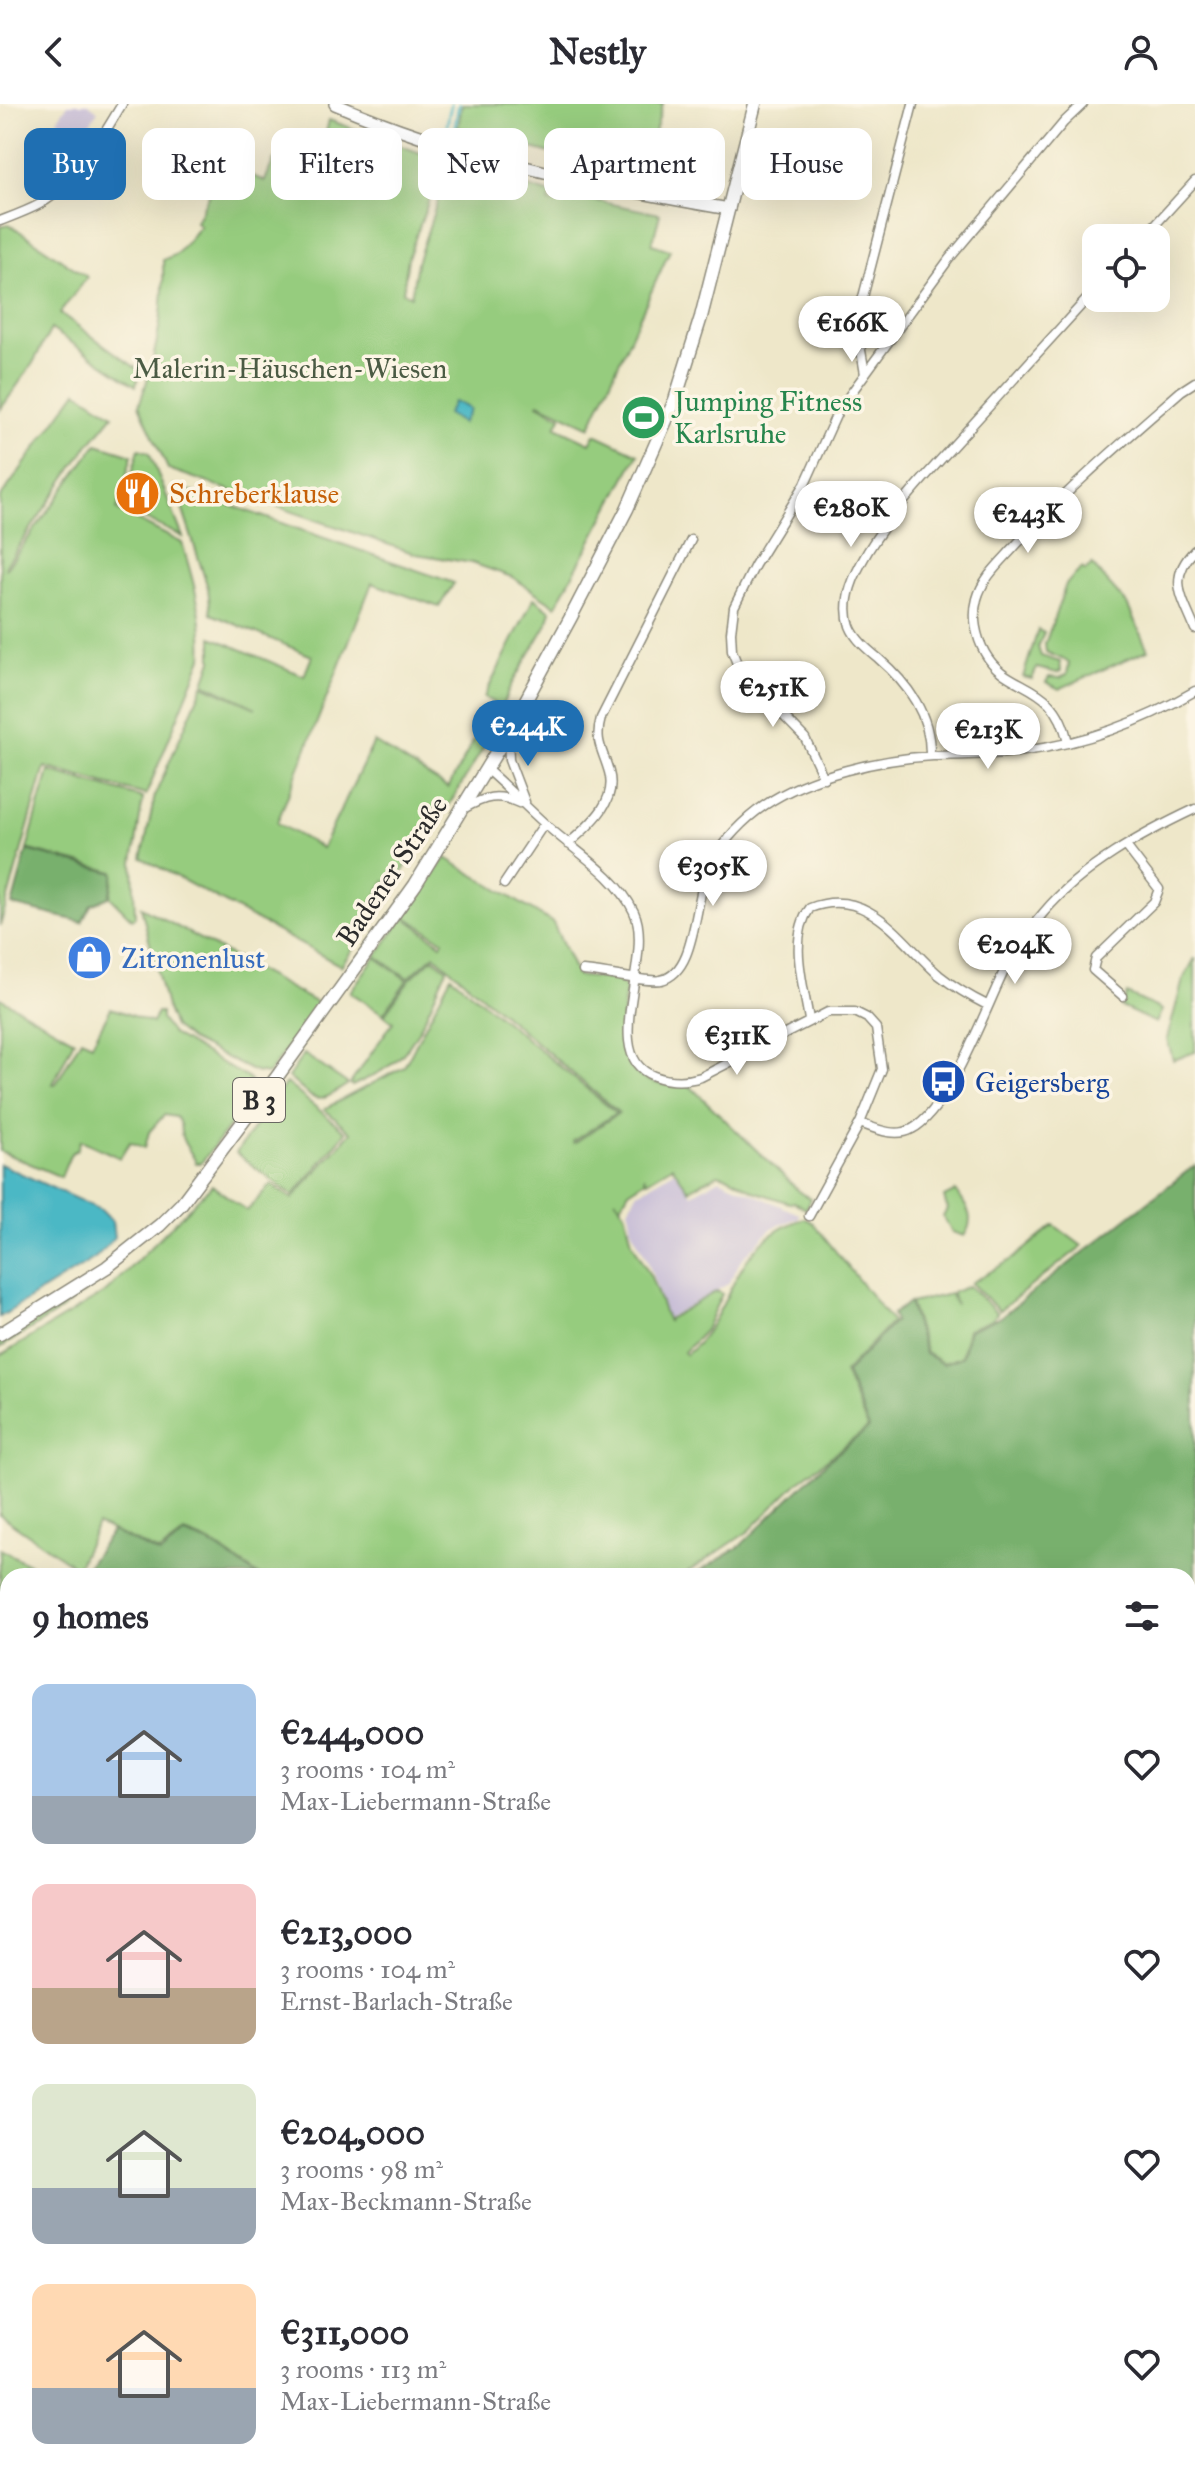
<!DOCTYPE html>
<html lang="en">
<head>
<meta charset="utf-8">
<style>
	:root { --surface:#fff; --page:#f7f7f7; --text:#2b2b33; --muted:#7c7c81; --accent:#1f6fb2 }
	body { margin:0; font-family:"IM FELL Great Primer",serif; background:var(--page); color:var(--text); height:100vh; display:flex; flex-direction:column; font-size:30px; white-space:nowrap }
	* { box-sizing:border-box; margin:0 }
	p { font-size:26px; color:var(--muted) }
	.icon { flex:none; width:44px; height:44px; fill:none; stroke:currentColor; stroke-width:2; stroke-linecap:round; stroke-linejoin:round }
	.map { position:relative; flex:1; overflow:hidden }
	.panel { position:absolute; left:0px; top:1464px; width:1196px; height:912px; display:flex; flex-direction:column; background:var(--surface); border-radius:24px 24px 0 0; box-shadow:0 8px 32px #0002 }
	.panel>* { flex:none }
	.hud { position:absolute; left:24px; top:24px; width:1148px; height:72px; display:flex; gap:16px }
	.fabs { position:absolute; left:1082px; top:120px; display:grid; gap:16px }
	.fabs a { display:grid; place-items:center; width:88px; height:88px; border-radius:16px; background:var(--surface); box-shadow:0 8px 32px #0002; font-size:40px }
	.price { position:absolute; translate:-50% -68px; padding:0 18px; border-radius:28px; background:#fff; color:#222; font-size:26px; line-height:52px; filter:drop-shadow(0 2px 4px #0008) }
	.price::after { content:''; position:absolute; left:50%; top:48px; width:24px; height:18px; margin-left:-12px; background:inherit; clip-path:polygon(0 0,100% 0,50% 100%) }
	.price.active { background:var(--accent); color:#fff }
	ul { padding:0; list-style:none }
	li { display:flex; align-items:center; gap:24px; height:200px; padding:0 32px }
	li span { display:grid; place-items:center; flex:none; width:224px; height:160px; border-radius:16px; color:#555 }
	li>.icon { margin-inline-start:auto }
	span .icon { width:96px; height:96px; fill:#fffc; stroke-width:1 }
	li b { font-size:34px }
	h2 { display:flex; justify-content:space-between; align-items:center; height:96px; padding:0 32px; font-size:34px }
	.pill { padding:0 28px; border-radius:16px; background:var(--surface); box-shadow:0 8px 32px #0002; font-size:28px; line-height:72px }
	.pill.active { background:var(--accent); color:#fff }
	header { display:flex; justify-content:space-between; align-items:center; height:104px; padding:0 32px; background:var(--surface); font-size:36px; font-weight:800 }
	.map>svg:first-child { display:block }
	.industrial { fill:#c9bfd7 }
	.green { fill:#96cc7e; stroke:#607c54; stroke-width:2 }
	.forest { fill:#78b06d; stroke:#526e4c; stroke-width:2 }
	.water { fill:#4bb8c5; stroke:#3b7278; stroke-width:2 }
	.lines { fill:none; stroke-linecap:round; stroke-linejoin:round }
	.stream { stroke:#4bb8c5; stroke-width:3 }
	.minor-casing { stroke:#8c897a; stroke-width:11 }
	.tertiary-casing { stroke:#8c897a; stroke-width:13 }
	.secondary-casing { stroke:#8c897a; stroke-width:14 }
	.primary-casing { stroke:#8c897a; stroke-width:15 }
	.minor { stroke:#fff; stroke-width:8 }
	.tertiary { stroke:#fff; stroke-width:10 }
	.secondary { stroke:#fff; stroke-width:11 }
	.primary { stroke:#fff; stroke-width:12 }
	.labels { text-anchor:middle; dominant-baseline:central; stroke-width:7; stroke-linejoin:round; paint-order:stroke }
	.shield { fill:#fcf5e5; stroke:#6a6863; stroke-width:2 }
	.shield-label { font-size:26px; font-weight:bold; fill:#2b2b2b }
	.park-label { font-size:28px; fill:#4b5b44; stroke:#fcf5e5 }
	.leisure-label { font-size:28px; fill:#27864d; stroke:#fcf5e5; text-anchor:start }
	.food-label { font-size:28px; fill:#c56008; stroke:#fcf5e5; text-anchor:start }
	.street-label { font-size:28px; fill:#2b2b2b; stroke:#fcf5e5 }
	.shop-label { font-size:28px; fill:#366cbe; stroke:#fcf5e5; text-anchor:start }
	.transit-label { font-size:28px; fill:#164399; stroke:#fcf5e5; text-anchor:start }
</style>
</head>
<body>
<header><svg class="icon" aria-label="back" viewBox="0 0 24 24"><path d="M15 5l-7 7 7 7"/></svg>Nestly<svg class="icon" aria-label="person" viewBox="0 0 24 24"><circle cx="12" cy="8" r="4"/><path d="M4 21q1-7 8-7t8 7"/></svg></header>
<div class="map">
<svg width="1195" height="2376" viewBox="0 0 1195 2376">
	<rect width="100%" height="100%" fill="#fcf5e5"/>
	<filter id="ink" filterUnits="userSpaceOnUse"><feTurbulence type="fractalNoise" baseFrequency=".0125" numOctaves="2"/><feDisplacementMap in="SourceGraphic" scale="16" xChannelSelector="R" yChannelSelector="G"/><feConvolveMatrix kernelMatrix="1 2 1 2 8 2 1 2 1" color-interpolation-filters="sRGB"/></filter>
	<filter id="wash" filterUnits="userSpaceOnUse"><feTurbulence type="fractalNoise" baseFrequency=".006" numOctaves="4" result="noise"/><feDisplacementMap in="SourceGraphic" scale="32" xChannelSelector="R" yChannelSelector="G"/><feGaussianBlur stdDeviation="1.8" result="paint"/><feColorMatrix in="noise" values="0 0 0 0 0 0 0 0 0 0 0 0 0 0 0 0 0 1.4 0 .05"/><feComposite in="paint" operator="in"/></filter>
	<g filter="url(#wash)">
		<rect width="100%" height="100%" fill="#eee7c9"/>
		<!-- industrial -->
		<path class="industrial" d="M68 0H88L98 7 83 30 57 16Z
			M674 1067 692 1090 719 1075 799 1110V1113L772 1124 741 1156 728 1180 667 1214 647 1155 632 1127 629 1105 637 1089Z"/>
		<!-- green -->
		<path class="green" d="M462 0H663L642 74 458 24Z
			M329 16 443 57 408 154 403 188 411 192 417 159 450 59 551 90 549 98 557 100 564 90 660 110 652 140 670 146 590 323 539 299 538 300 561 313 556 323 590 339 595 330 638 350 556 502 512 473 472 459 416 450 168 365 139 301C156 255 165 206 163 156L177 150 200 122 196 118 222 63H229L265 77 274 55 394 79 397 69 393 78 318 62Z
			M9 120 87 173 60 209 140 267 136 282 51 225 33 259 0 306V123Z
			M77 287 113 311 86 344 6 461 5 466 97 340 132 351 117 406 182 439C193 475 205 516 202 554L146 691 45 663 0 822V394Z
			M139 345 149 348 183 433 122 404Z
			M175 382 454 479 439 503 372 479 277 719 322 744 374 638 448 684 494 599 484 593 534 494 551 507 547 520 511 581 485 641 449 701 442 707 435 704 420 729 397 782 385 777 356 826 363 830 341 862 142 754 155 691 203 581 256 604 204 579 212 556V533L304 572 312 552 211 510 208 484Z
			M1092 461 1127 500 1148 546 1059 585 1046 578 1049 573 1060 574 1067 570 1069 558 1046 548 1045 540 1066 480 1082 464 1085 467Z
			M1038 526 1044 529 1038 543 1041 552 1060 558 1061 567 1057 569 1037 564 1032 575 1023 573Z
			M49 667 143 694 133 758 135 813 132 815 110 793 114 768 27 745Z
			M446 754 553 819 577 872 619 876 626 886C617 943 616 986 689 981L801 1089 811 1095 806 1105 794 1098 789 1099 754 1087 729 1073 718 1070 689 1086 672 1062 647 1077 644 1072 646 1076 629 1087 621 1101 615 1095 625 1108 632 1138 651 1173 668 1218V1215L717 1187 722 1190 705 1226 684 1248 686 1251C738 1206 726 1140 805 1114L813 1119 892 1218 844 1269 868 1324 799 1377 749 1427 682 1472H260L211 1439 185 1429 159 1448 97 1420 77 1464 0 1411V1252L107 1187 212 1081 247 1107 271 1080 292 1095 351 1028 324 1005 404 963 451 872 616 1009 573 1037 574 1039 619 1009 434 851 408 874 376 852 404 813 441 840 443 837 405 812Z
			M141 803 319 900 268 970 255 968 190 936 174 923 166 903Z
			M375 853 407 876 383 910 350 888Z
			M433 854 447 865C434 891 420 933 400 953 387 966 368 974 352 982L350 980 393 918 384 911 410 875Z
			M1195 854V948L1173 956 1167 935 1183 876Z
			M1127 890 1162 906 1156 919 1121 903Z
			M0 894 74 936 53 980H56L81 935 92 940 111 904 152 919 157 908H161V915L172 930 249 975 255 988 201 1059H196C193 1050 184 1041 182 1033 179 1024 183 1021 176 1013L164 1011 149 1028 145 1044 130 1038 120 1054 81 1036 77 1046 71 1049 61 1073 0 1047Z
			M304 950 348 980C314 1003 317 998 288 973Z
			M286 979 346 1028 293 1092 236 1049Z
			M956 1087C966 1102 977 1114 964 1132L952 1128 943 1113 947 1105 944 1093Z
			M1054 1121 1082 1142 999 1207 971 1179 1014 1154Z
			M96 1175 98 1178 61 1206 0 1244V1237L58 1203Z
			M969 1182 997 1209 992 1216 968 1225 961 1253 943 1259 926 1249 910 1199 950 1190 956 1201 951 1189Z
			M0 1445 51 1472H8V1515L0 1511Z
			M0 1522 8 1523V1637L0 1638Z"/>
		<!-- forest -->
		<path class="forest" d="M27 746 114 769 109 793 91 801 82 818 12 801Z
			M1195 1061V1891L1188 1900V1472H693L740 1442 829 1356 869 1324 846 1269 895 1217 892 1210 909 1199 925 1250 943 1260 962 1253 969 1226 1001 1213Z
			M112 1427 160 1450 185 1430 209 1439 258 1472H80Z
			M8 1639V2368H1188L1191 2376H0V1640Z"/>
		<!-- water -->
		<path class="water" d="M454 297 470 305 462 319 447 310Z
			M0 1060 101 1106 112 1117 114 1134 95 1154 0 1213Z"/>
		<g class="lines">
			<!-- stream -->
			<path class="stream" d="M447 21 451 0
				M455 23 459 0
				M0 1856 8 1877
				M0 2103 8 2133
				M2 2213 8 2208
				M121 2368H138"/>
		</g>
	</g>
	<g filter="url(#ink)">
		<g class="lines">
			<defs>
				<path id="minor" d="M0 117C13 112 27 107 40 100 76 80 101 35 122 0
					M1143 134 1195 77
					M865 270 858 229 862 197 913 0
					M1195 446C1167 474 1182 493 1195 525
					M508 631 509 656 525 698
					M1068 639C1055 574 1008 590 985 549 976 533 972 513 977 495 983 473 1001 458 1016 441 1067 385 1124 337 1181 287L1195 278
					M930 652C931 611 908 580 878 554 867 545 855 535 850 522 841 496 855 469 868 447 891 409 923 375 952 343 1000 290 1048 237 1096 185
					M486 665C506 682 524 701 544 719 574 747 616 770 634 808 655 852 598 952 654 972 670 978 685 978 701 973L828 908H855L867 914 876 924 882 965 860 1019 809 1112
					M824 674 805 634 740 567 732 547 731 528 734 503 755 461 805 380 838 307 949 155 1064 18 1083 0
					M465 704C485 693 497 689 519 699
					M568 740C588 722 618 699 609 668 603 646 594 638 601 614L691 436
					M504 780 544 720
					M583 867C601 868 649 879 661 876 699 868 693 790 711 759 723 737 744 715 765 701 809 671 880 655 933 652 963 651 993 651 1024 647 1085 639 1142 618 1195 587
					M1123 892 1093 866 1096 854 1154 798 1159 785 1126 742
					M809 916C804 882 788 834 810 804 869 781 901 838 939 871 954 883 971 893 987 901
					M860 1019C876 1025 896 1034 912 1025 950 1006 988 897 1009 857 1019 839 1031 823 1044 808 1083 762 1142 730 1195 705"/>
				<path id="tertiary" d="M0 1933 6 1964 8 1995
					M276 2368 310 2376"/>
				<path id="secondary" d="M335 0C461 54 595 82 729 105"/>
				<path id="primary" d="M0 1230 107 1163 160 1121 181 1100 279 970 415 781 508 629 571 513 627 405 675 296 701 213 755 0"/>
			</defs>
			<!-- minor casing -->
			<use href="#minor" class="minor-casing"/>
			<!-- tertiary casing -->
			<use href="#tertiary" class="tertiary-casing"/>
			<!-- secondary casing -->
			<use href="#secondary" class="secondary-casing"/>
			<!-- primary casing -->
			<use href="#primary" class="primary-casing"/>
			<!-- minor -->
			<use href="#minor" class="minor"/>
			<!-- tertiary -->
			<use href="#tertiary" class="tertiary"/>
			<!-- secondary -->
			<use href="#secondary" class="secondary"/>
			<!-- primary -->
			<use href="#primary" class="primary"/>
		</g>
	</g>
	<!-- icons -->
	<defs>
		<symbol id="stadium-disc" viewBox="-11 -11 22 22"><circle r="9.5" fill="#2e9e5b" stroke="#fcf5e5"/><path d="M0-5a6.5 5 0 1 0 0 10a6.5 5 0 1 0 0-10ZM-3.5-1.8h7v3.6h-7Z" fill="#fff"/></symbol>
		<symbol id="restaurant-disc" viewBox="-11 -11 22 22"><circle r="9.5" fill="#e8710a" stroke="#fcf5e5"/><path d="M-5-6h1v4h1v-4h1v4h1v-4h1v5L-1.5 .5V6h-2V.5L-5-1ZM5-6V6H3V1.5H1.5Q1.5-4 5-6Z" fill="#fff"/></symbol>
		<symbol id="shop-disc" viewBox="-11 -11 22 22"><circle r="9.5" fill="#3f7fe0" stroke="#fcf5e5"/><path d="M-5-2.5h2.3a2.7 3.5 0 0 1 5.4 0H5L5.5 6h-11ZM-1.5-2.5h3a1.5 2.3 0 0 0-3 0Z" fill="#fff"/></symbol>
		<symbol id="bus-disc" viewBox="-11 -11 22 22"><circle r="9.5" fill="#1a4fb4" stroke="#fcf5e5"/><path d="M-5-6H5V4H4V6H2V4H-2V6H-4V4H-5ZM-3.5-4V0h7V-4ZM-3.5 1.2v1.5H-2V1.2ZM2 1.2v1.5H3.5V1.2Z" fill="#fff"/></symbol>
	</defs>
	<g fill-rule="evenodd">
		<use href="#stadium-disc" x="618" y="288" width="51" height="51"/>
		<use href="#restaurant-disc" x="112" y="364" width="51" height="51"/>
		<use href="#shop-disc" x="64" y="828" width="51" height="51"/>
		<use href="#bus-disc" x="918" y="952" width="51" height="51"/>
	</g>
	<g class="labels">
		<!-- shield labels -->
		<rect class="shield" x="233" y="974" width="52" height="44" rx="6"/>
		<g class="shield-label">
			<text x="259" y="996">B 3</text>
		</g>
		<!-- park labels -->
		<g class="park-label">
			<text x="290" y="264">Malerin-Häuschen-Wiesen</text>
		</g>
		<!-- leisure labels -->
		<g class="leisure-label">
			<text x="674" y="297">Jumping Fitness<tspan x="674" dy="32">Karlsruhe</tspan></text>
		</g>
		<!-- food labels -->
		<g class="food-label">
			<text x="169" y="389">Schreberklause</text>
		</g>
		<!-- street labels -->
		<g class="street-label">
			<text transform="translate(392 767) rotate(-56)">Badener Straße</text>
		</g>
		<!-- shop labels -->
		<g class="shop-label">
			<text x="121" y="854">Zitronenlust</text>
		</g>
		<!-- transit labels -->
		<g class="transit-label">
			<text x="975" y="978">Geigersberg</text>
		</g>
	</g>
</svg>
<div class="fabs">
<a><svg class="icon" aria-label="locate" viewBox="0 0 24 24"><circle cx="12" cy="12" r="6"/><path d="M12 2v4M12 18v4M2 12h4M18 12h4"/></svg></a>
</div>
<b class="price" style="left:852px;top:260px">€166K</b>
<b class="price" style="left:851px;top:445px">€280K</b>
<b class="price" style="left:1028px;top:451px">€243K</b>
<b class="price" style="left:773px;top:625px">€251K</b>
<b class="price active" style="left:528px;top:664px">€244K</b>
<b class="price" style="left:988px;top:667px">€213K</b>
<b class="price" style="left:713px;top:804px">€305K</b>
<b class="price" style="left:1015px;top:882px">€204K</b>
<b class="price" style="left:737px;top:973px">€311K</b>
<div class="hud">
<a class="pill active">Buy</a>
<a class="pill">Rent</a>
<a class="pill">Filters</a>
<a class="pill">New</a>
<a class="pill">Apartment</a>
<a class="pill">House</a>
</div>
<section class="panel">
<h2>9 homes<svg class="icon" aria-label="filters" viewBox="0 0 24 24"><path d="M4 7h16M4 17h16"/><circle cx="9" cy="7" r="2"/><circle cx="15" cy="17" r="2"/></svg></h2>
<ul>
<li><span style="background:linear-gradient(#a9c7e8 70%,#9aa5b1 0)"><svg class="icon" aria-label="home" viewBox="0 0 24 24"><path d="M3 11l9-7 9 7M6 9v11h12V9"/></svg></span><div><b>€244,000</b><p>3 rooms · 104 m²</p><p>Max-Liebermann-Straße</p></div><svg class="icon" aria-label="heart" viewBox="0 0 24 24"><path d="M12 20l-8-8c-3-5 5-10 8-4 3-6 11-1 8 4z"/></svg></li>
<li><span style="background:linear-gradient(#f6c9c9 65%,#b9a48a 0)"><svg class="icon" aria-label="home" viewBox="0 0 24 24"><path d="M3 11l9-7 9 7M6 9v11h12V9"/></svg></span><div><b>€213,000</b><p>3 rooms · 104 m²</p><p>Ernst-Barlach-Straße</p></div><svg class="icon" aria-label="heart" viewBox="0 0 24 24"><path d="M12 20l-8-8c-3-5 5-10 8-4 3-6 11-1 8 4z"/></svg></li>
<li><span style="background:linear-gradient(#dfe7d0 65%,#9aa5b1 0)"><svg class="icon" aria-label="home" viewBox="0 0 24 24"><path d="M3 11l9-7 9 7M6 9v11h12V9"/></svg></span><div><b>€204,000</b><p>3 rooms · 98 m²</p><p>Max-Beckmann-Straße</p></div><svg class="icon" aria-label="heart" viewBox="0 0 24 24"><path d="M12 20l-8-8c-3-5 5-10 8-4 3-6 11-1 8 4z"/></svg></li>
<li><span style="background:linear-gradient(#ffd9b3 65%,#9aa5b1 0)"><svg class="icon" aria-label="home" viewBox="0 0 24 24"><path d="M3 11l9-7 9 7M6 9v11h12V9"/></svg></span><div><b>€311,000</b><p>3 rooms · 113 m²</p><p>Max-Liebermann-Straße</p></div><svg class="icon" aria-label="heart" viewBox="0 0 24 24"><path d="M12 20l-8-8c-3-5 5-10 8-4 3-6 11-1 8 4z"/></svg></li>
</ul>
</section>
</div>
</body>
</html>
